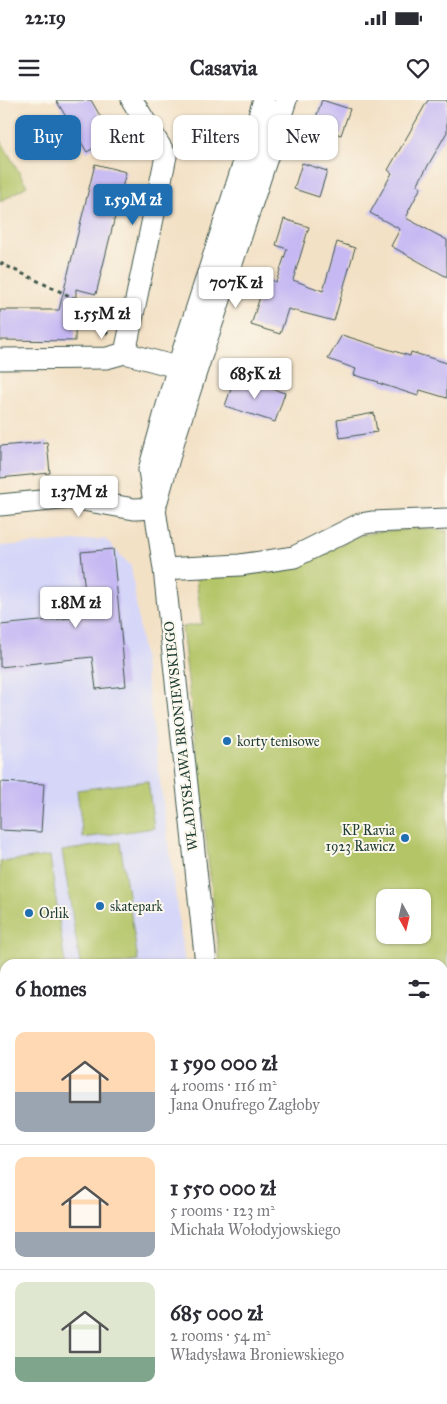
<!DOCTYPE html>
<html lang="en">
<head>
<meta charset="utf-8">
<style>
	:root { --surface:#fff; --page:#f2f2f3; --text:#2b2b33; --muted:#7c7c81; --line:#e1e1e2; --accent:#1f6fb2 }
	body { margin:0; font-family:"IM FELL Great Primer",serif; background:var(--page); color:var(--text); height:100vh; display:flex; flex-direction:column; font-size:19px; white-space:nowrap }
	* { box-sizing:border-box; margin:0 }
	p { font-size:16px; color:var(--muted) }
	.icon { flex:none; width:28px; height:28px; fill:none; stroke:currentColor; stroke-width:2; stroke-linecap:round; stroke-linejoin:round }
	.map { position:relative; flex:1; overflow:hidden }
	.drawer { position:absolute; left:0px; top:859px; width:448px; height:446px; display:flex; flex-direction:column; background:var(--surface); border-radius:15px 15px 0 0; box-shadow:0 1px 4px #0004 }
	.drawer>* { flex:none }
	.guide { position:absolute; left:15px; top:15px; width:418px; height:45px; display:flex; gap:10px }
	.needle { width:32px; rotate:172deg }
	.controls { position:absolute; left:376px; top:789px; display:grid; gap:10px }
	.controls a { display:grid; place-items:center; width:55px; height:55px; border-radius:10px; background:var(--surface); box-shadow:0 1px 4px #0004; font-size:25px }
	.price { position:absolute; translate:-50% -42px; padding:0 11px; border-radius:5px; background:#fff; color:#222; font-size:16px; line-height:32px; filter:drop-shadow(0 1px 2px #0008) }
	.price::after { content:''; position:absolute; left:50%; top:30px; width:15px; height:11px; margin-left:-8px; background:inherit; clip-path:polygon(0 0,100% 0,50% 100%) }
	.price.on { background:var(--accent); color:#fff }
	ul { padding:0; list-style:none }
	li { display:flex; align-items:center; gap:15px; height:125px; padding:0 15px }
	li+li { border-top:1px solid var(--line) }
	li span { display:grid; place-items:center; flex:none; width:140px; height:100px; border-radius:10px; color:#555 }
	li>.icon { margin-inline-start:auto }
	span .icon { width:60px; height:60px; fill:#fffc; stroke-width:1 }
	li b { font-size:21px }
	h2 { display:flex; justify-content:space-between; align-items:center; height:60px; padding:0 15px; font-size:21px }
	.pill { padding:0 18px; border-radius:10px; background:var(--surface); box-shadow:0 1px 4px #0004; font-size:18px; line-height:45px }
	.pill.on { background:var(--accent); color:#fff }
	.status { display:flex; justify-content:space-between; align-items:center; height:35px; padding:0 25px; background:var(--surface); direction:ltr }
	.status svg { height:14px; fill:currentColor }
	header { display:flex; justify-content:space-between; align-items:center; height:65px; padding:0 15px; background:var(--surface); font-size:22px; font-weight:700 }
	.map>svg:first-child { display:block }
	.built { fill:#d6d7f8 }
	.green { fill:#b4c568; stroke:#6a814e; fill-rule:evenodd }
	.building { fill:#c6b9f3 }
	.lines { fill:none; stroke-linecap:round; stroke-linejoin:round }
	.minor-casing { stroke:#3f564a; stroke-width:23 }
	.path { stroke:#3f564a; stroke-width:3; stroke-dasharray:4 4; stroke-linecap:butt }
	.minor { stroke:#fff; stroke-width:21 }
	.poi-dot { fill:#1f6fb2; stroke:#fbf7ec; stroke-width:2 }
	.labels { text-anchor:middle; dominant-baseline:central; stroke-width:4; stroke-linejoin:round; paint-order:stroke }
	.street-label { font-size:14px; fill:#1f3d34; stroke:#fbf7ec }
	.poi-label { font-size:14px; fill:#1f3d34; stroke:#fbf7ec; text-anchor:start }
</style>
</head>
<body>
<div class="status"><b>22:19</b><svg viewBox="0 0 49 12"><path d="M0 12V9h3v3zM5 12V6h3v6zM10 12V3h3v9zM15 12V0h3v12zM26 1h20v11H26zM47 4h2v5h-2z"/></svg></div>
<header><svg class="icon" aria-label="menu" viewBox="0 0 24 24"><path d="M4 6h16M4 12h16M4 18h16"/></svg>Casavia<svg class="icon" aria-label="heart" viewBox="0 0 24 24"><path d="M12 20l-8-8c-3-5 5-10 8-4 3-6 11-1 8 4z"/></svg></header>
<div class="map">
<svg width="447" height="1304" viewBox="0 0 447 1304">
	<rect width="100%" height="100%" fill="#fbf7ec"/>
	<filter id="ink" filterUnits="userSpaceOnUse"><feTurbulence type="fractalNoise" baseFrequency=".02" numOctaves="2"/><feDisplacementMap in="SourceGraphic" scale="10" xChannelSelector="R" yChannelSelector="G"/><feConvolveMatrix kernelMatrix="1 2 1 2 8 2 1 2 1" color-interpolation-filters="sRGB"/></filter>
	<filter id="wash" filterUnits="userSpaceOnUse"><feTurbulence type="fractalNoise" baseFrequency=".0096" numOctaves="4" result="noise"/><feDisplacementMap in="SourceGraphic" scale="20" xChannelSelector="R" yChannelSelector="G"/><feGaussianBlur stdDeviation="1.12" result="paint"/><feColorMatrix in="noise" values="0 0 0 0 0 0 0 0 0 0 0 0 0 0 0 0 0 1.4 0 .05"/><feComposite in="paint" operator="in"/></filter>
	<g filter="url(#wash)">
		<rect width="100%" height="100%" fill="#f3e1c6"/>
		<!-- built -->
		<path class="built" d="M105 439 131 466 185 864H5V894L0 895V446Z"/>
		<!-- green -->
		<path class="green" d="M0 39 27 86 0 102Z
			M422 428 447 431V1024L443 1025 442 864H220L182 527 202 524 196 479 281 471 299 465 358 436 376 432ZM385 798H422V835H385Z
			M148 681 154 728 83 738 77 690Z
			M120 742 138 861 119 864H80L62 751Z
			M50 756 65 864H5V872L0 873V762Z
			M5 956V1030H0V957Z
			M5 1298V1300H146L147 1304H0V1299Z"/>
		<g id="blocks">
			<!-- building -->
			<path class="building" d="M56 0H91L112 37 87 52Z
				M322 0 350 9 341 35 313 26Z
				M428 0H447V32L417 85 421 87 408 112H409L406 118 447 140V177L391 146 400 129 370 113 392 73 388 70Z
				M302 63 327 71 319 97 294 89Z
				M95 64 126 72 96 194 76 189 75 241 0 240V210H59Z
				M284 119 309 127 293 180 323 191 337 142 355 148 334 221 288 209 280 234 251 225 266 178 276 182 287 149 276 145Z
				M342 235 410 256 411 252 447 263V298L420 290 418 296 378 283 379 282 354 275 356 269 328 259Z
				M235 277 285 293 275 322 225 306Z
				M374 313 377 332 340 338 337 320Z
				M47 342 50 373 0 378V346Z
				M113 449 126 586 96 589 92 557 0 567V525L70 518V516L87 514 81 452Z
				M0 682 44 684 41 732 0 730Z"/>
		</g>
	</g>
	<g filter="url(#ink)">
		<use href="#blocks" fill-opacity="0" stroke="#3f564a" stroke-width="1"/>
		<g class="lines">
			<defs>
				<path id="minor" d="M125 253 166 56 132 0
					M0 259 107 258 125 253 191 271
					M157 401 175 337 196 272 286 0
					M0 405 71 398 134 409 156 408
					M164 469 240 465 294 457 360 424 372 422 447 419
					M206 864 164 469 149 370 178 266 264 0
					M0 931 5 930
					M442 1040 447 1039
					M442 1102 447 1101
					M442 1231 447 1230
					M0 1283 5 1282
					M168 1300 170 1304
					M417 1300 418 1304"/>
			</defs>
			<!-- minor casing -->
			<use href="#minor" class="minor-casing"/>
			<!-- path -->
			<path class="path" d="M0 163 80 201 108 234
				M442 1070 447 1069
				M111 1304V1300"/>
			<!-- minor -->
			<use href="#minor" class="minor"/>
		</g>
	</g>
	<!-- markers -->
	<g class="poi-dot">
		<circle cx="227" cy="641" r="5"/>
		<circle cx="405" cy="738" r="5"/>
		<circle cx="100" cy="806" r="5"/>
		<circle cx="29" cy="813" r="5"/>
	</g>
	<g class="labels">
		<!-- street labels -->
		<g class="street-label">
			<text transform="translate(181 636) rotate(-96)">WŁADYSŁAWA BRONIEWSKIEGO</text>
		</g>
		<!-- poi labels -->
		<g class="poi-label">
			<text x="237" y="641">korty tenisowe</text>
			<text x="395" y="730" text-anchor="end">KP Ravia<tspan x="395" dy="16">1923 Rawicz</tspan></text>
			<text x="110" y="806">skatepark</text>
			<text x="39" y="813">Orlik</text>
		</g>
	</g>
</svg>
<div class="controls">
<a><svg class="needle" viewBox="-14 -14 28 28"><path d="M0-13l5 13h-10z" fill="#e53935"/><path d="M0 13l5-13h-10z" fill="#7c7c81"/></svg></a>
</div>
<b class="price on" style="left:133px;top:126px">1.59M zł</b>
<b class="price" style="left:236px;top:209px">707K zł</b>
<b class="price" style="left:102px;top:240px">1.55M zł</b>
<b class="price" style="left:255px;top:300px">685K zł</b>
<b class="price" style="left:79px;top:418px">1.37M zł</b>
<b class="price" style="left:76px;top:529px">1.8M zł</b>
<div class="guide">
<a class="pill on">Buy</a>
<a class="pill">Rent</a>
<a class="pill">Filters</a>
<a class="pill">New</a>
</div>
<section class="drawer">
<h2>6 homes<svg class="icon" aria-label="filters" viewBox="0 0 24 24"><path d="M4 7h16M4 17h16"/><circle cx="9" cy="7" r="2"/><circle cx="15" cy="17" r="2"/></svg></h2>
<ul>
<li><span style="background:linear-gradient(#ffd9b3 60%,#9aa5b1 0)"><svg class="icon" aria-label="home" viewBox="0 0 24 24"><path d="M3 11l9-7 9 7M6 9v11h12V9"/></svg></span><div><b>1 590 000 zł</b><p>4 rooms · 116 m²</p><p>Jana Onufrego Zagłoby</p></div></li>
<li><span style="background:linear-gradient(#ffd9b3 75%,#9aa5b1 0)"><svg class="icon" aria-label="home" viewBox="0 0 24 24"><path d="M3 11l9-7 9 7M6 9v11h12V9"/></svg></span><div><b>1 550 000 zł</b><p>5 rooms · 123 m²</p><p>Michała Wołodyjowskiego</p></div></li>
<li><span style="background:linear-gradient(#dfe7d0 75%,#7fa58c 0)"><svg class="icon" aria-label="home" viewBox="0 0 24 24"><path d="M3 11l9-7 9 7M6 9v11h12V9"/></svg></span><div><b>685 000 zł</b><p>2 rooms · 54 m²</p><p>Władysława Broniewskiego</p></div></li>
</ul>
</section>
</div>
</body>
</html>
